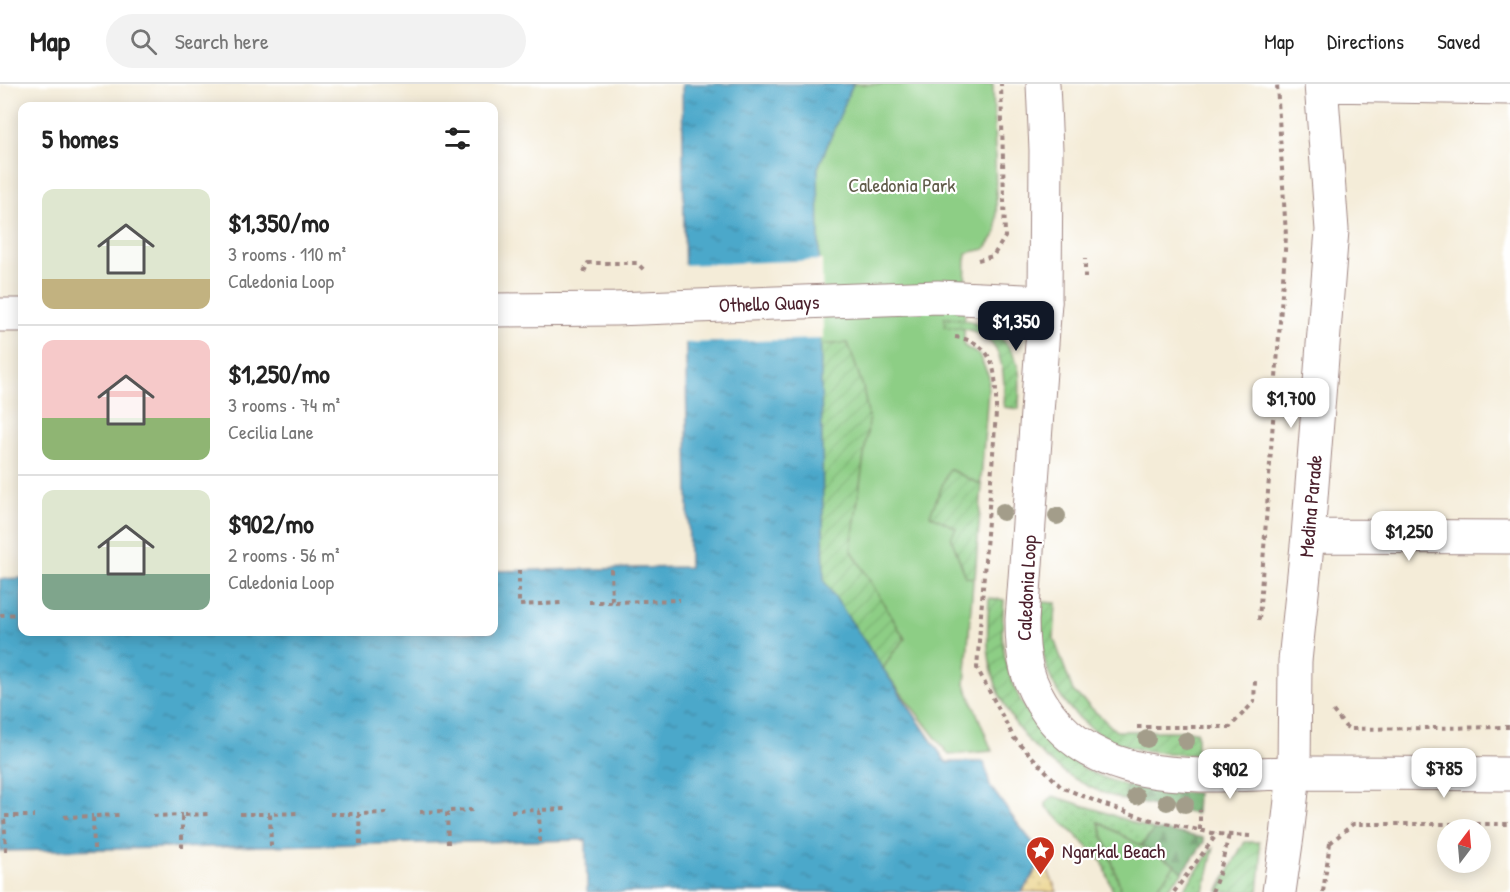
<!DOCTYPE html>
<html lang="en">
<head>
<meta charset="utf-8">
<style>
	:root { --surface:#fff; --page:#f2f2f2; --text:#222; --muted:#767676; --line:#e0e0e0; --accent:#111827 }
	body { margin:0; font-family:"Patrick Hand",sans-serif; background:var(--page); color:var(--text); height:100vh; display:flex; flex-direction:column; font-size:22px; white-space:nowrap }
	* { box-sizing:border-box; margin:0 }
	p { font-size:20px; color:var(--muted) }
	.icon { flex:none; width:33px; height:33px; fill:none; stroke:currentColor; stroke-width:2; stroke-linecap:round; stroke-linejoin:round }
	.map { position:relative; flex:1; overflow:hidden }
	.side { position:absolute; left:18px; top:18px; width:480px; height:534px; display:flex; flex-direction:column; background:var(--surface); border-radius:12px; box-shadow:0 3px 15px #0003 }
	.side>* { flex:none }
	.needle { width:39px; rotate:16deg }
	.fabs { position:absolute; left:1437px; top:735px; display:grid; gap:12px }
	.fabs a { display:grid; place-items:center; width:54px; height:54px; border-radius:50%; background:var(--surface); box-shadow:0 3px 15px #0003; font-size:30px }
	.price { position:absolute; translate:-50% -51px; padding:0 14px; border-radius:12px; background:#fff; color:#222; font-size:20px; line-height:39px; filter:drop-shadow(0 2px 3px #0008) }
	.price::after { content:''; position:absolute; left:50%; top:36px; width:18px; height:14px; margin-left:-9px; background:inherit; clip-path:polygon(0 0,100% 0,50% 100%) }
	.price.current { background:var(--accent); color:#fff }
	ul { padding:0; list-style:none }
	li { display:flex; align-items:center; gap:18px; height:150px; padding:0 24px }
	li+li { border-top:2px solid var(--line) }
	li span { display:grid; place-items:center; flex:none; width:168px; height:120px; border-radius:12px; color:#555 }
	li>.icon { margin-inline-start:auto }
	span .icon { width:72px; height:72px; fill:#fffc; stroke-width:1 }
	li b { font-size:26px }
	h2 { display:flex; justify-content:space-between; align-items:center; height:72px; padding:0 24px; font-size:26px }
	header { display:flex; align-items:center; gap:36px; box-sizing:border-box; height:84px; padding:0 30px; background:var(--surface); border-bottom:2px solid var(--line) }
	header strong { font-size:28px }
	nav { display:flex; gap:33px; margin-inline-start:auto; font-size:21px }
	.search { width:420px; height:54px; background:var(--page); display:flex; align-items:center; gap:15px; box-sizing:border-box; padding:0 21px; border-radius:33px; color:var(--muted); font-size:22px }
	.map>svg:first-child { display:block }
	.grass { fill:url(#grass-dots); stroke:#6c7658; stroke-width:1.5 }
	.forest { fill:url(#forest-firs); stroke:#5e684e; stroke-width:1.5 }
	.sand { fill:url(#sand-dots); stroke:#9c7c64; stroke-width:1.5 }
	.park { fill:#8dce85; stroke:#6c7658; stroke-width:1.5 }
	.garden { fill:url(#garden-furrows); stroke:#6c7658; stroke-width:1.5 }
	.water { fill:url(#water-ripples); stroke:#4b647a; stroke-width:1.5 }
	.pier { fill:#f4ecd8 }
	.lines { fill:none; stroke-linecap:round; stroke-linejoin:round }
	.minor-casing { stroke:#9f8682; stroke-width:35 }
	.tertiary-casing { stroke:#9f8682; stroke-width:35 }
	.path { stroke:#9f8682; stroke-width:4; stroke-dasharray:4.5 4.5; stroke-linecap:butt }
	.minor { stroke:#fff; stroke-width:33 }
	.tertiary { stroke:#fff; stroke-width:33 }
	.tree { fill:#a39d8a }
	.labels { text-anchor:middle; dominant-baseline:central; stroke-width:4.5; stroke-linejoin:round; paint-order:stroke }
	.park-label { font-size:20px; fill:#615c4a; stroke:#fff }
	.street-label { font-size:20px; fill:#4a1f2b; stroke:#fff }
	.poi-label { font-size:20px; fill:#4a1f2b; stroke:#fff; text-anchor:start }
</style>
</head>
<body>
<header>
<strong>Map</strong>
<div class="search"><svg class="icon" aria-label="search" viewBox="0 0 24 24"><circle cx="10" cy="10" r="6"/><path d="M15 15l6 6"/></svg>Search here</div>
<nav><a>Map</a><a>Directions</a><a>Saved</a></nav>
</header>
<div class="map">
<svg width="1510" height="808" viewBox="0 0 1510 808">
	<defs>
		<pattern id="grass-dots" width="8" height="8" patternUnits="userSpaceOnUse" patternTransform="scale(1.5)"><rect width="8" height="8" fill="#8dce85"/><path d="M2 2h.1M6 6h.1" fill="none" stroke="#7bb073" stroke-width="1.8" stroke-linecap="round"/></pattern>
		<pattern id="forest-firs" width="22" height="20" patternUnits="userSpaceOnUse" patternTransform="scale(1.5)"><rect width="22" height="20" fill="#72b172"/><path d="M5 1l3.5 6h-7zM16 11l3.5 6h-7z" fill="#608f5e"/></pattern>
		<pattern id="sand-dots" width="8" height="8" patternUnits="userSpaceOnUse" patternTransform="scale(1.5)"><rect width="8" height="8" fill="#eeda9e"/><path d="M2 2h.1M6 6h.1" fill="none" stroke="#cebb88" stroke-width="1.8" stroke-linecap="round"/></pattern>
		<pattern id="garden-furrows" width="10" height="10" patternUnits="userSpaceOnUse" patternTransform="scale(1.5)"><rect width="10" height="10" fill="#8dce85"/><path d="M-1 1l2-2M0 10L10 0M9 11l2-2" fill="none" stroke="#7bb073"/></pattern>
		<pattern id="water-ripples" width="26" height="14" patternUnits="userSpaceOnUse" patternTransform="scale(1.5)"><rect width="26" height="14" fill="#4ca8ca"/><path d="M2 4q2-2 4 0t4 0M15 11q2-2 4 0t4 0" fill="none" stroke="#4188a4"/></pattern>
	</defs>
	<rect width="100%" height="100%" fill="#fff"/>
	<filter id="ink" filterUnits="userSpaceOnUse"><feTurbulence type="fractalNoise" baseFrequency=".0167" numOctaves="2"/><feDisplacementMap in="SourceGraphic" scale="12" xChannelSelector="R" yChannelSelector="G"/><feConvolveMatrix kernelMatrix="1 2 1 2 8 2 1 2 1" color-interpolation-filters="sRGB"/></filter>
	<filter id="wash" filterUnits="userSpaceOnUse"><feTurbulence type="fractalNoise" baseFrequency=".008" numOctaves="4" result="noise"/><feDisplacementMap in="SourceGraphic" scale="24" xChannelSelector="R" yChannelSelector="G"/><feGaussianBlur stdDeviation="1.35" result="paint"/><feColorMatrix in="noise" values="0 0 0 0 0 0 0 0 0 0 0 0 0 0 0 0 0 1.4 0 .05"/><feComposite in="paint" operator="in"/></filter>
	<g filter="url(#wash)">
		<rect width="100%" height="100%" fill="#f4ecd8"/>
		<!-- grass -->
		<path class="grass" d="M1053 712 1098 726 1154 746 1141 762 1099 739 1122 808H1113L1103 779 1083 758 1046 723V719Z
			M1214 762 1204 808H1182Z
			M1175 781 1183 788 1165 808H1153Z"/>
		<!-- forest -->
		<path class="forest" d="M1127 702 1151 706 1197 709 1196 730 1124 716Z
			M1154 746 1178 749 1203 754 1204 758 1183 788 1175 781 1141 762Z"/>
		<!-- sand -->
		<path class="sand" d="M1043 775 1057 808H1022Z"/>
		<!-- park -->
		<path class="park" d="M847 0H993L997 148 985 165 966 169 964 262 979 271 989 293 965 600 992 667 949 671 816 499 808 78Z
			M1099 738 1175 781 1153 808H1122Z"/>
		<!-- garden -->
		<path class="garden" d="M944 234C979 233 1011 251 1019 287 1021 299 1019 312 1019 325L1004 323C1006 277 1000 243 945 243Z
			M848 259 863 303 869 336 851 465 905 555 892 570 883 585 821 497 815 261Z
			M949 385 982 401 975 494 966 493 951 454 956 444 930 431Z
			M989 514 1004 516C1003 531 1001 547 1003 562 1010 613 1045 666 1093 689 1104 694 1115 698 1127 702L1124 716C1058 697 1003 647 990 578 986 557 988 535 989 514Z
			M1041 518 1056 519 1054 555 1073 607 1116 647H1197V671C1175 670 1154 669 1133 664 1088 652 1051 615 1043 568 1040 552 1041 535 1041 518Z
			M1245 758H1259L1261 778 1258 808H1218L1242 762Z"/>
		<!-- water -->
		<path class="water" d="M682 0H853L818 84 824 497 946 678H984L990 702 1014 735 1037 764 1043 775 1022 808H587L586 756 0 767V495L22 494V548H494V487L689 483Z"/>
		<!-- pier -->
		<path class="pier" d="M822 176 823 255 682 259 681 181Z"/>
	</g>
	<g filter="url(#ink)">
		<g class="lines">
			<defs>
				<path id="minor" d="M1321 1 1510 4
					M494 226 615 225 938 213 1045 218
					M0 231H22
					M1308 452 1510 453
					M1294 689 1295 577 1308 452 1332 146 1321 0"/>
				<path id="tertiary" d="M1043 0 1046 66 1045 218 1022 536C1022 575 1026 598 1049 630 1107 708 1216 689 1300 689 1370 689 1440 689 1510 690
					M1279 808 1287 752 1294 689"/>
			</defs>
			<!-- minor casing -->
			<use href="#minor" class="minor-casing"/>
			<!-- tertiary casing -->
			<use href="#tertiary" class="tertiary-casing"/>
			<!-- path -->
			<path class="path" d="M978 176 993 172 1005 153 1001 0
				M584 188 588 179H637L645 187
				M1085 194V175
				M955 253C999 259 996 294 996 329L977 584 1014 654 1061 703 1105 721 1147 735 1217 750 1250 752
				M611 485 612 518 680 516
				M519 486V521L562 519
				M589 518H612
				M0 531 22 530
				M1259 536 1286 152 1277 0
				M1333 627 1345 642 1350 645 1510 643
				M1137 643H1230L1254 618 1255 597
				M511 727 539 726
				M420 728 447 727
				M240 730H270
				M330 730H359
				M153 732 182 731
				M64 733 93 732
				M1200 746V726
				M540 758 539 726 569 725
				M1330 759 1353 740H1510
				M448 760 447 727 476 726
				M360 761 359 730 387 729
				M271 762 270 730 299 729
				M182 764V731L210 730
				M94 765 93 732 122 731
				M6 767 4 732H34
				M1174 808 1217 750
				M1212 808 1220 787 1229 751
				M1323 808 1330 759 1329 758"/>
			<!-- minor -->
			<use href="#minor" class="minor"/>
			<!-- tertiary -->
			<use href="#tertiary" class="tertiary"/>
		</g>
		<!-- trees -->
		<g class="tree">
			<circle cx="1003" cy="428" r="9"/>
			<circle cx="1057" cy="432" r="9"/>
			<circle cx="1147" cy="655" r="9"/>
			<circle cx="1186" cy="657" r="9"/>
			<circle cx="1136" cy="712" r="9"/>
			<circle cx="1167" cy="718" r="9"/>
			<circle cx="1185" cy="720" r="9"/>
		</g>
	</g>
	<!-- icons -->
	<defs>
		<symbol id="sight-pin" viewBox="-11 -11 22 30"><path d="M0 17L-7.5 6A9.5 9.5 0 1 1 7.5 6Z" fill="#c8321e" stroke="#fff"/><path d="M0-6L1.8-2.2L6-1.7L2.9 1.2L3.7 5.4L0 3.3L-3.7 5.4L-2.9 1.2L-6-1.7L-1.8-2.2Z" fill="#fff"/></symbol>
	</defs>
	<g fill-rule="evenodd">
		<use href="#sight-pin" x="1024" y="750" width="33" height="45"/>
	</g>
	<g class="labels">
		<!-- park labels -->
		<g class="park-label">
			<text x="902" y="100">Caledonia Park</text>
		</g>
		<!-- street labels -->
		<g class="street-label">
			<text transform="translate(769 219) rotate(-2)">Othello Quays</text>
			<text transform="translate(1310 422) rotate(-85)">Medina Parade</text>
			<text transform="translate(1026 504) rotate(-87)">Caledonia Loop</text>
		</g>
		<!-- poi labels -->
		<g class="poi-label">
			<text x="1062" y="766">Ngarkal Beach</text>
		</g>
	</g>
</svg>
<div class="fabs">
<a><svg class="needle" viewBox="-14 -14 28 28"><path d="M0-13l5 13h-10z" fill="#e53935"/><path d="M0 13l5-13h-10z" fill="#767676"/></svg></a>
</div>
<b class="price current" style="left:1016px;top:268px">$1,350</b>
<b class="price" style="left:1291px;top:345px">$1,700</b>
<b class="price" style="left:1409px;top:478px">$1,250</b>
<b class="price" style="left:1444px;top:715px">$785</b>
<b class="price" style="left:1230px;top:716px">$902</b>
<section class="side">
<h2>5 homes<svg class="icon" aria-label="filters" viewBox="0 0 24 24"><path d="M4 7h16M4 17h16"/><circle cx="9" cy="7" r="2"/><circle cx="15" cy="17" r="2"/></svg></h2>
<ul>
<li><span style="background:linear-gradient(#dfe7d0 75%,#c2b280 0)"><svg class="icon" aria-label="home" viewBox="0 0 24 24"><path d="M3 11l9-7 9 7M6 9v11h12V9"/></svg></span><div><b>$1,350/mo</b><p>3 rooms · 110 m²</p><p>Caledonia Loop</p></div></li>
<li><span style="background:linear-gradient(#f6c9c9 65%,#8fb573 0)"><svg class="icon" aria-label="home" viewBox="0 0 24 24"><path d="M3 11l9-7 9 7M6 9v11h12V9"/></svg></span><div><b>$1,250/mo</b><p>3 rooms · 74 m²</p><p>Cecilia Lane</p></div></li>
<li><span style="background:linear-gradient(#dfe7d0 70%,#7fa58c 0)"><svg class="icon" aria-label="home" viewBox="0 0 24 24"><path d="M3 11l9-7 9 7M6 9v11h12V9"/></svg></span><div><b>$902/mo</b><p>2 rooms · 56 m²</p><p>Caledonia Loop</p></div></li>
</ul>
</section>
</div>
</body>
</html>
